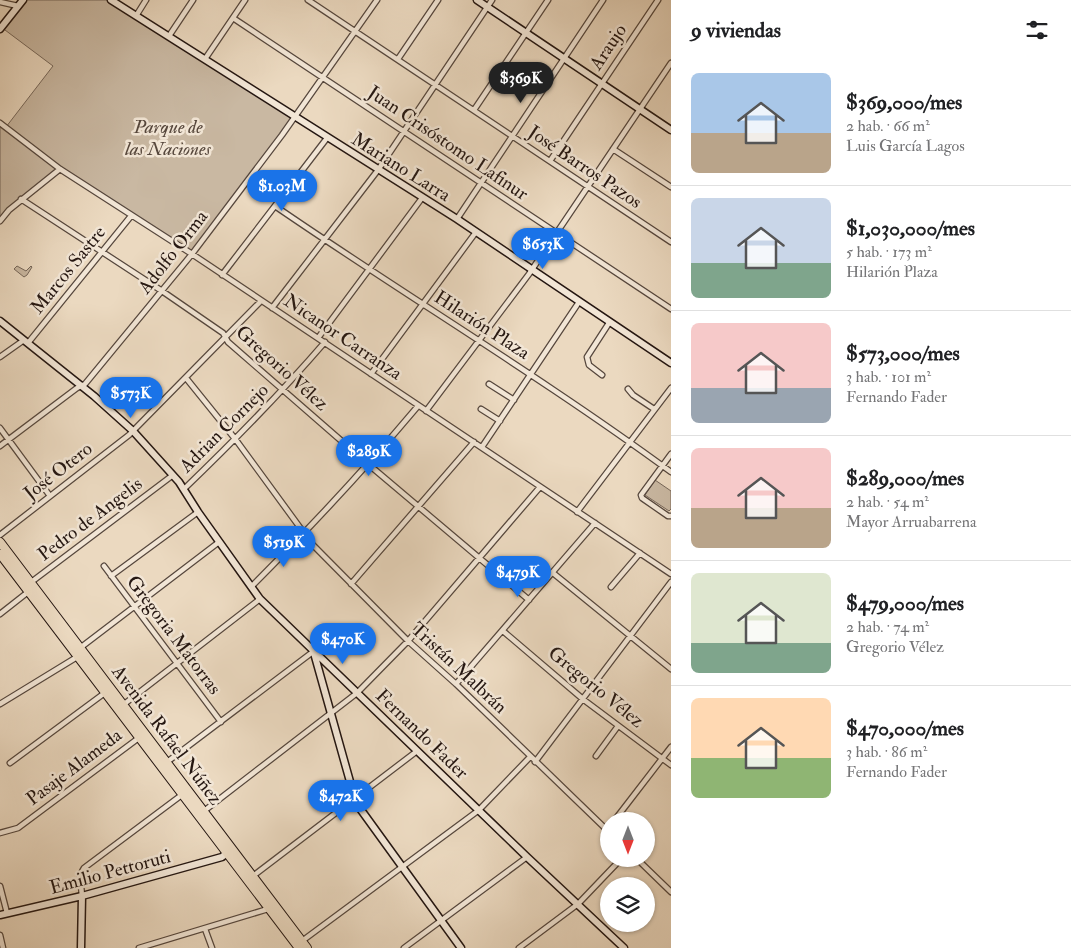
<!DOCTYPE html>
<html lang="es">
<head>
<meta charset="utf-8">
<style>
	:root { --surface:#fff; --page:#f6f6f6; --text:#202124; --muted:#757577; --line:#e0e0e0; --accent:#1a73e8 }
	body { margin:0; font-family:"IM FELL Double Pica",serif; background:var(--page); color:var(--text); height:100vh; display:flex; flex-direction:column; font-size:19px; white-space:nowrap }
	* { box-sizing:border-box; margin:0 }
	p { font-size:16px; color:var(--muted) }
	.icon { flex:none; width:28px; height:28px; fill:none; stroke:currentColor; stroke-width:2; stroke-linecap:round; stroke-linejoin:round }
	.map { position:relative; flex:1; overflow:hidden }
	.panel { display:flex; flex-direction:column; background:var(--surface); width:400px }
	.panel>* { flex:none }
	.needle { width:32px; rotate:180deg }
	.controls { position:absolute; left:600px; top:812px; display:grid; gap:10px }
	.controls a { display:grid; place-items:center; width:55px; height:55px; border-radius:50%; background:var(--surface); box-shadow:0 1px 4px #0004; font-size:25px }
	.price { position:absolute; translate:-50% -42px; padding:0 11px; border-radius:18px; background:var(--accent); color:#fff; font-size:16px; line-height:32px; filter:drop-shadow(0 1px 2px #0008) }
	.price::after { content:''; position:absolute; left:50%; top:30px; width:15px; height:11px; margin-left:-8px; background:inherit; clip-path:polygon(0 0,100% 0,50% 100%) }
	.price.selected { background:#222; color:#fff }
	ul { padding:0; list-style:none }
	li { display:flex; align-items:center; gap:15px; height:125px; padding:0 20px }
	li+li { border-top:1px solid var(--line) }
	li span { display:grid; place-items:center; flex:none; width:140px; height:100px; border-radius:8px; color:#555 }
	li>.icon { margin-inline-start:auto }
	span .icon { width:60px; height:60px; fill:#fffc; stroke-width:1 }
	li b { font-size:21px }
	h2 { display:flex; justify-content:space-between; align-items:center; height:60px; padding:0 20px; font-size:21px }
	main { display:flex; flex:1; min-height:0 }
	.map>svg:first-child { display:block }
	.green { fill:#c9b8a2; stroke:#76675a }
	.lines { fill:none; stroke-linecap:round; stroke-linejoin:round }
	.minor-casing { stroke:#56473d; stroke-width:7 }
	.secondary-casing { stroke:#241611; stroke-width:9 }
	.primary-casing { stroke:#241611; stroke-width:10 }
	.minor { stroke:#f2e6d6; stroke-width:4.5 }
	.secondary { stroke:#f2e6d6; stroke-width:6 }
	.primary { stroke:#ebd9c0; stroke-width:8 }
	.labels { text-anchor:middle; dominant-baseline:central; stroke-width:5; stroke-linejoin:round; paint-order:stroke }
	.street-label { font-size:19px; fill:#241611; stroke:#f2e6d6 }
	.park-label { font-size:19px; font-style:italic; fill:#56473c; stroke:#f2e6d6 }
</style>
</head>
<body>
<main>
<div class="map">
<svg width="671" height="948" viewBox="0 0 671 948">
	<rect width="100%" height="100%" fill="#ebd9c0"/>
	<filter id="stains"><feTurbulence type="fractalNoise" baseFrequency=".004" numOctaves="4"/><feColorMatrix values="0 0 0 0 .2 0 0 0 0 .09 0 0 0 0 .02 0 0 0 .5 -.17"/></filter>
	<radialGradient id="worn" r=".72"><stop offset=".6" stop-color="#630" stop-opacity="0"/><stop offset="1" stop-color="#630" stop-opacity=".3"/></radialGradient>
	<!-- green -->
	<path class="green" d="M23 0H111L295 117 192 254 60 169 0 220V123L6 127 53 66 1 27Z
		M17 266 26 271 31 266 32 267 27 275 24 277 14 269Z
		M655 480 671 491V509L669 511 645 495Z"/>
	<g class="lines">
		<defs>
			<path id="minor" d="M308 0 671 242
				M0 2 18 6
				M136 16 146 0
				M233 18 671 309
				M169 36 193 0
				M205 59 245 0
				M398 59 438 0
				M474 110 548 0
				M0 123 60 169 192 254 671 574
				M613 149 671 187
				M550 161 658 0
				M21 199 162 291 223 333 228 342 368 464 529 600
				M275 206C406 296 543 378 671 472
				M457 219 603 0
				M0 221 9 210 60 169
				M222 275 327 138
				M272 308 378 170 492 0
				M318 338 422 198
				M28 343 131 216
				M0 357 24 340
				M371 374 476 232
				M602 375 589 365 587 357 609 323
				M186 378 236 440 312 544 408 641 456 684 609 832
				M489 384 514 400
				M628 389 633 395 654 409
				M481 409 500 421
				M426 411 529 274 671 63
				M0 428 50 496
				M0 446 77 388 85 384 192 254 282 135 377 0
				M482 447 579 302
				M671 454 641 495 642 498 668 516H671
				M184 489C233 442 280 394 325 342
				M577 512 671 388
				M0 535 129 435 261 301
				M104 566 221 722
				M553 573 671 669
				M111 576 198 512
				M30 583 173 475
				M351 584 474 442
				M251 587C309 529 365 469 418 406
				M611 587 640 553
				M0 614 28 592
				M503 631 584 700 671 765
				M80 648 219 542
				M456 684 595 523
				M0 704 77 657
				M123 705 260 599
				M596 756 618 726
				M167 762 314 651
				M535 762 671 582
				M10 763 106 692
				M201 811H204L357 693 408 641 540 487
				M614 821 671 747
				M0 833 18 828 140 737
				M637 859 671 892
				M253 876 417 751
				M0 886 7 913
				M82 896 80 875 84 868 183 794
				M205 929 212 948
				M0 935 3 948
				M302 941 479 810 530 757
				M139 948 268 909
				M404 948 527 857
				M519 948 578 904 621 859"/>
			<path id="secondary" d="M111 0 457 219 671 363
				M477 0 671 130
				M0 29 23 0
				M0 321 94 396 133 431 179 482 198 512 260 599 527 857 624 948
				M314 653 356 803 461 948
				M0 915 82 896 222 857 229 851
				M81 948 82 896"/>
			<path id="primary" d="M0 542 307 948
				M0 554 299 948"/>
		</defs>
		<!-- minor casing -->
		<use href="#minor" class="minor-casing"/>
		<!-- secondary casing -->
		<use href="#secondary" class="secondary-casing"/>
		<!-- primary casing -->
		<use href="#primary" class="primary-casing"/>
		<!-- minor -->
		<use href="#minor" class="minor"/>
		<!-- secondary -->
		<use href="#secondary" class="secondary"/>
		<!-- primary -->
		<use href="#primary" class="primary"/>
	</g>
	<g class="labels">
		<!-- street labels -->
		<g class="street-label">
			<text transform="translate(608 47) rotate(-56)">Araujo</text>
			<text transform="translate(448 143) rotate(34)">Juan Crisóstomo Lafinur</text>
			<text transform="translate(401 167) rotate(32)">Mariano Larra</text>
			<text transform="translate(585 167) rotate(34)">José Barros Pazos</text>
			<text transform="translate(173 252) rotate(-52)">Adolfo Orma</text>
			<text transform="translate(68 270) rotate(-51)">Marcos Sastre</text>
			<text transform="translate(482 325) rotate(33)">Hilarión Plaza</text>
			<text transform="translate(343 337) rotate(34)">Nicanor Carranza</text>
			<text transform="translate(282 368) rotate(42)">Gregorio Vélez</text>
			<text transform="translate(224 428) rotate(-45)">Adrian Cornejo</text>
			<text transform="translate(58 471) rotate(-38)">José Otero</text>
			<text transform="translate(90 519) rotate(-37)">Pedro de Angelis</text>
			<text transform="translate(174 635) rotate(53)">Gregoria Matorras</text>
			<text transform="translate(459 668) rotate(43)">Tristán Malbrán</text>
			<text transform="translate(596 687) rotate(39)">Gregorio Vélez</text>
			<text transform="translate(422 734) rotate(44)">Fernando Fader</text>
			<text transform="translate(167 735) rotate(53)">Avenida Rafael Núñez</text>
			<text transform="translate(74 767) rotate(-37)">Pasaje Alameda</text>
			<text transform="translate(110 872) rotate(-15)">Emilio Pettoruti</text>
		</g>
		<!-- park labels -->
		<g class="park-label">
			<text x="168" y="127">Parque de<tspan x="168" dy="22">las Naciones</tspan></text>
		</g>
	</g>
	<rect width="100%" height="100%" filter="url(#stains)"/>
	<rect width="100%" height="100%" fill="url(#worn)"/>
</svg>
<div class="controls">
<a><svg class="needle" viewBox="-14 -14 28 28"><path d="M0-13l5 13h-10z" fill="#e53935"/><path d="M0 13l5-13h-10z" fill="#757577"/></svg></a>
<a><svg class="icon" aria-label="layers" viewBox="0 0 24 24"><path d="M12 4l9 5-9 5-9-5zM3 14l9 5 9-5"/></svg></a>
</div>
<b class="price selected" style="left:521px;top:104px">$369K</b>
<b class="price" style="left:282px;top:212px">$1.03M</b>
<b class="price" style="left:543px;top:270px">$653K</b>
<b class="price" style="left:131px;top:419px">$573K</b>
<b class="price" style="left:369px;top:477px">$289K</b>
<b class="price" style="left:284px;top:568px">$519K</b>
<b class="price" style="left:518px;top:598px">$479K</b>
<b class="price" style="left:343px;top:665px">$470K</b>
<b class="price" style="left:341px;top:822px">$472K</b>
</div>
<section class="panel">
<h2>9 viviendas<svg class="icon" aria-label="filters" viewBox="0 0 24 24"><path d="M4 7h16M4 17h16"/><circle cx="9" cy="7" r="2"/><circle cx="15" cy="17" r="2"/></svg></h2>
<ul>
<li><span style="background:linear-gradient(#a9c7e8 60%,#b9a48a 0)"><svg class="icon" aria-label="home" viewBox="0 0 24 24"><path d="M3 11l9-7 9 7M6 9v11h12V9"/></svg></span><div><b>$369,000/mes</b><p>2 hab. · 66 m²</p><p>Luis García Lagos</p></div></li>
<li><span style="background:linear-gradient(#c9d6e8 65%,#7fa58c 0)"><svg class="icon" aria-label="home" viewBox="0 0 24 24"><path d="M3 11l9-7 9 7M6 9v11h12V9"/></svg></span><div><b>$1,030,000/mes</b><p>5 hab. · 173 m²</p><p>Hilarión Plaza</p></div></li>
<li><span style="background:linear-gradient(#f6c9c9 65%,#9aa5b1 0)"><svg class="icon" aria-label="home" viewBox="0 0 24 24"><path d="M3 11l9-7 9 7M6 9v11h12V9"/></svg></span><div><b>$573,000/mes</b><p>3 hab. · 101 m²</p><p>Fernando Fader</p></div></li>
<li><span style="background:linear-gradient(#f6c9c9 60%,#b9a48a 0)"><svg class="icon" aria-label="home" viewBox="0 0 24 24"><path d="M3 11l9-7 9 7M6 9v11h12V9"/></svg></span><div><b>$289,000/mes</b><p>2 hab. · 54 m²</p><p>Mayor Arruabarrena</p></div></li>
<li><span style="background:linear-gradient(#dfe7d0 70%,#7fa58c 0)"><svg class="icon" aria-label="home" viewBox="0 0 24 24"><path d="M3 11l9-7 9 7M6 9v11h12V9"/></svg></span><div><b>$479,000/mes</b><p>2 hab. · 74 m²</p><p>Gregorio Vélez</p></div></li>
<li><span style="background:linear-gradient(#ffd9b3 60%,#8fb573 0)"><svg class="icon" aria-label="home" viewBox="0 0 24 24"><path d="M3 11l9-7 9 7M6 9v11h12V9"/></svg></span><div><b>$470,000/mes</b><p>3 hab. · 86 m²</p><p>Fernando Fader</p></div></li>
</ul>
</section>
</main>
</body>
</html>
